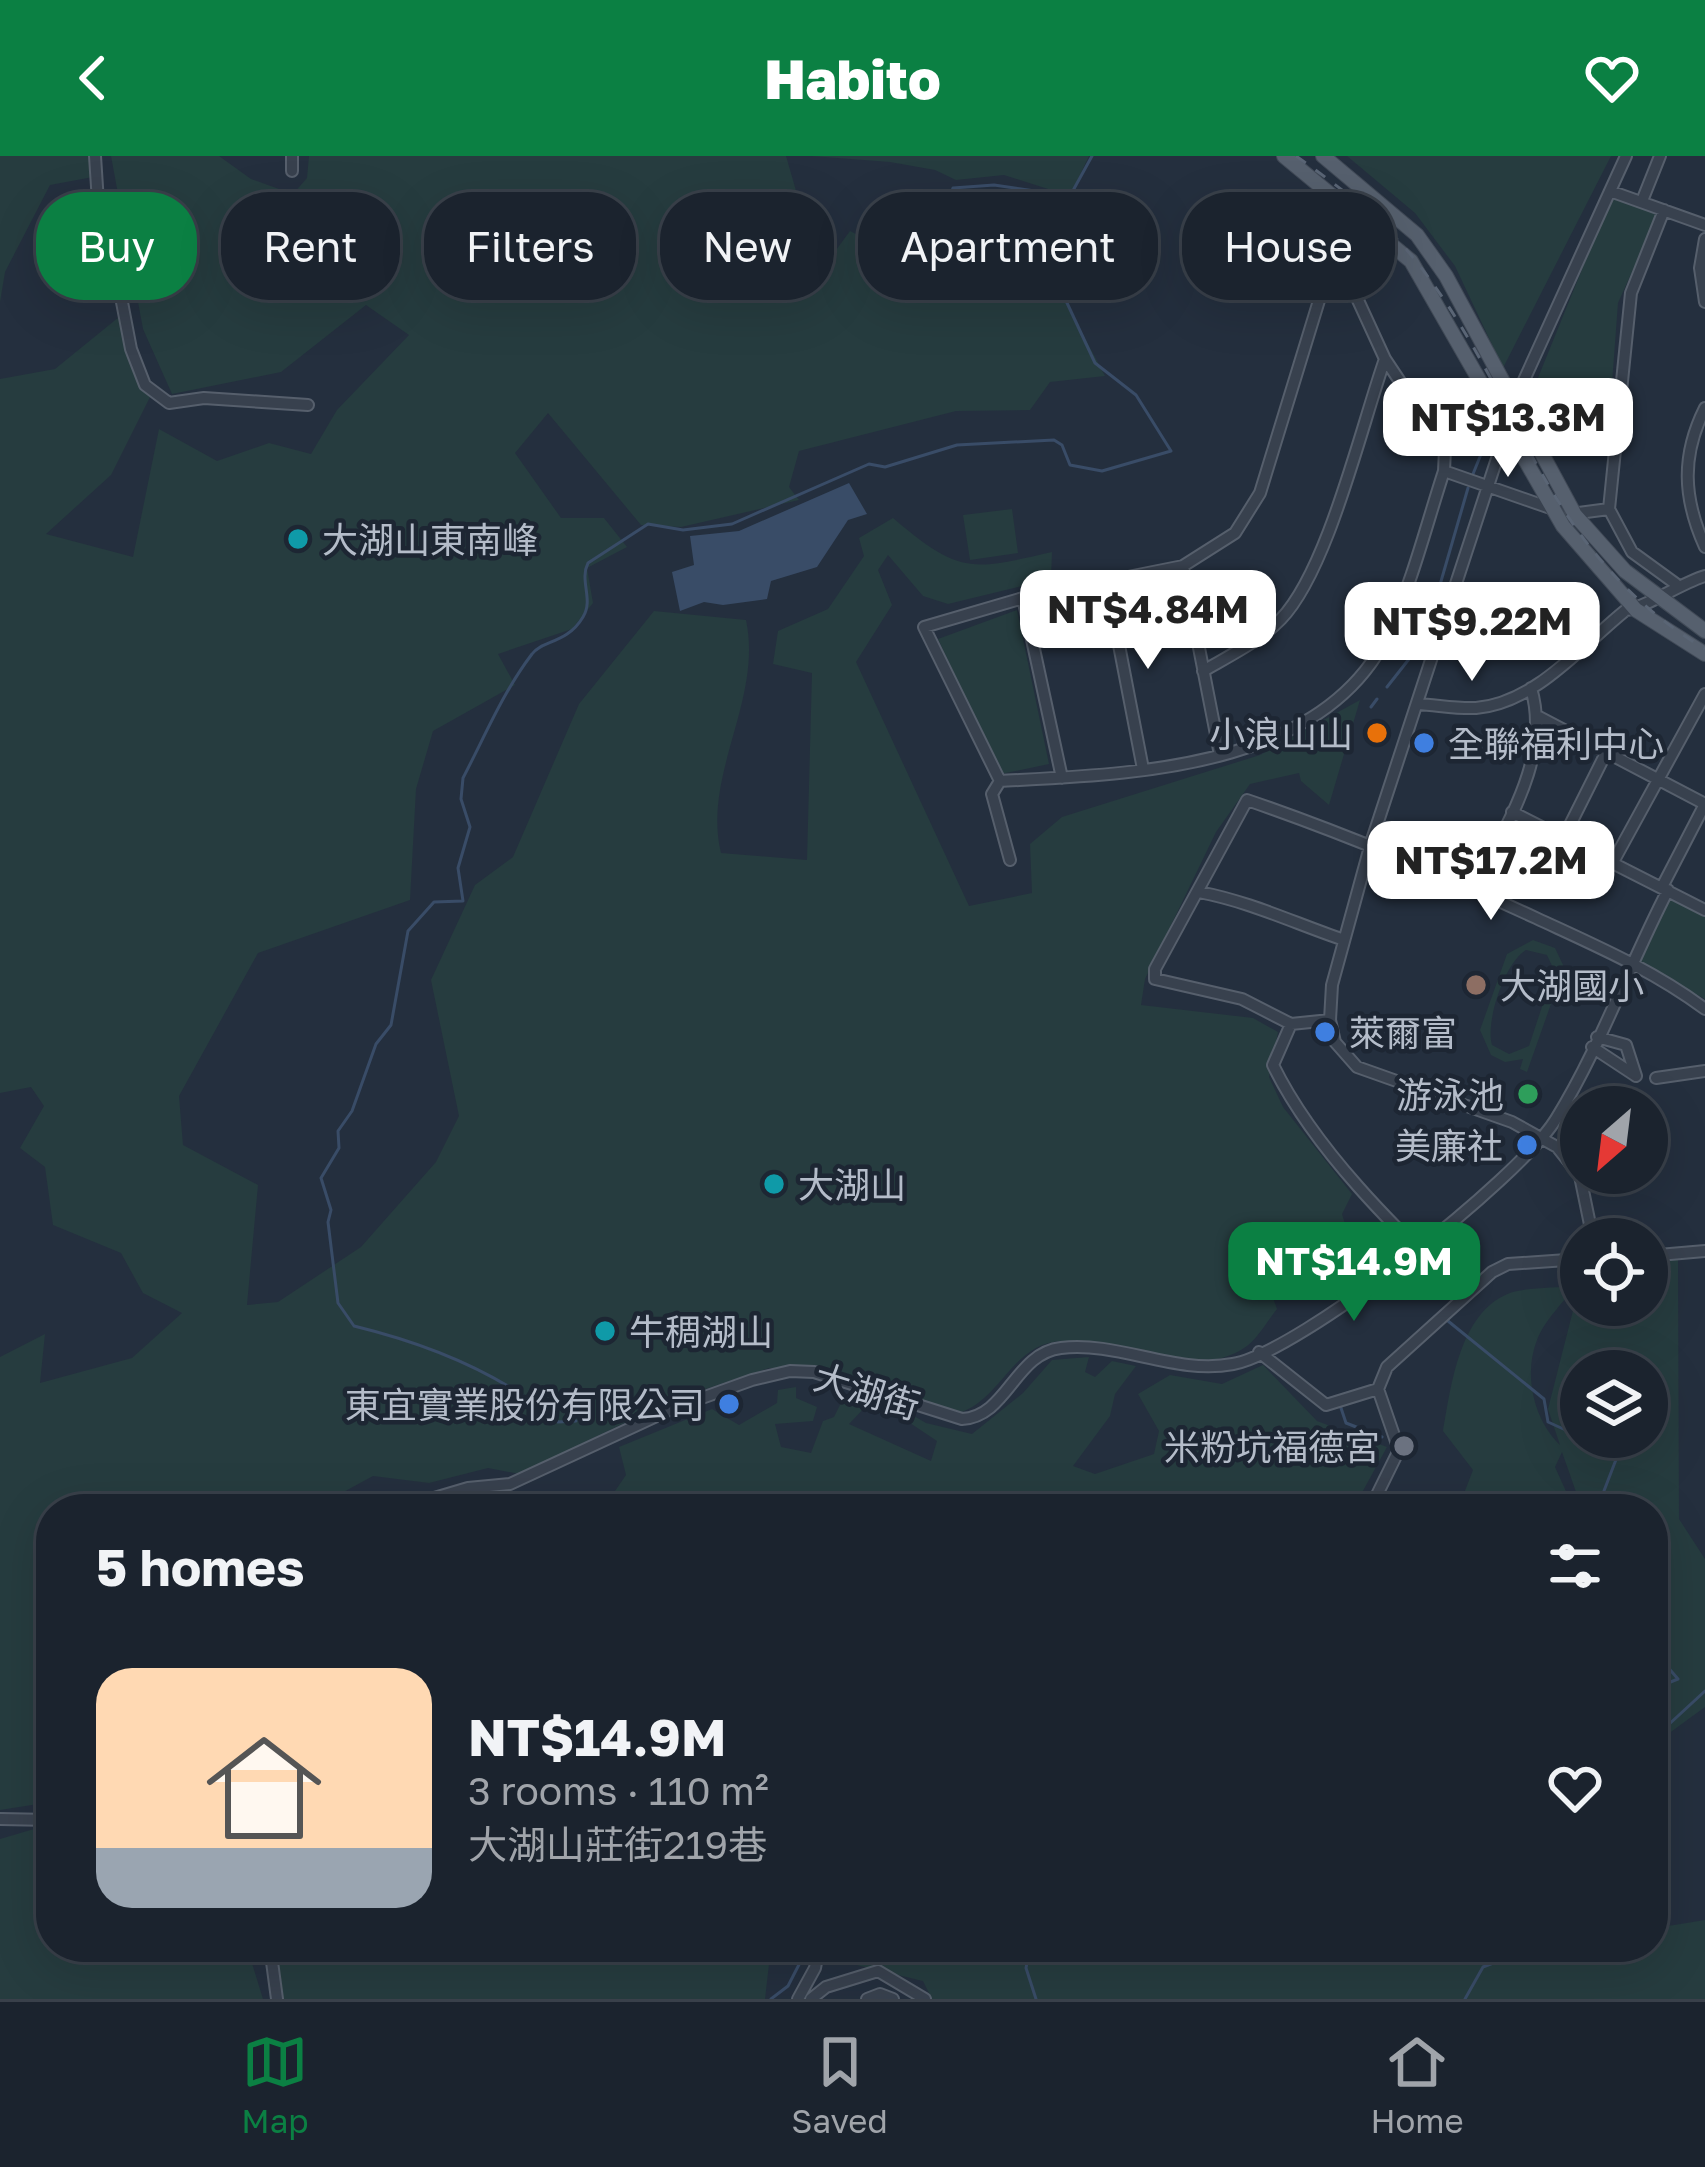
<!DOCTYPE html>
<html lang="en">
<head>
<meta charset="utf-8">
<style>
	:root { --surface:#1b232e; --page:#282f3a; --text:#f1f3f6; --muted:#a0a4aa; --line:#39404a; --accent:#0b8043 }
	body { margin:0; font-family:"Golos Text","Noto Sans TC",sans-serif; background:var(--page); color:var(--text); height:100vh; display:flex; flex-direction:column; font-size:45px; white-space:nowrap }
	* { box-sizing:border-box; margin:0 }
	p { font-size:39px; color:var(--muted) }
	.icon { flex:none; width:66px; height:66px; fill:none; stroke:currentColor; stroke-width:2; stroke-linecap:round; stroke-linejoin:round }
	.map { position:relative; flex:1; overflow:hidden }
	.drawer { position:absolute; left:36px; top:1338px; width:1632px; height:468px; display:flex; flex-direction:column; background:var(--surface); border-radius:48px; box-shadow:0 12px 48px #0002,0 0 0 3px var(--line) }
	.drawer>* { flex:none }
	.hud { position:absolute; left:36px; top:36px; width:1635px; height:108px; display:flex; gap:24px }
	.needle { width:78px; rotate:208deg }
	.tools { position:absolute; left:1560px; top:930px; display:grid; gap:24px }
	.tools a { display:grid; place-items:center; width:108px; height:108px; border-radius:50%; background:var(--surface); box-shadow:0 12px 48px #0002,0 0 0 3px var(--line); font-size:60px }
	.price { position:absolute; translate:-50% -102px; padding:0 27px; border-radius:24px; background:#fff; color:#222; font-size:39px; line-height:78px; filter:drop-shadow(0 3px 6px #0008) }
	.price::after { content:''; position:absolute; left:50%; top:72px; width:36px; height:27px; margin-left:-18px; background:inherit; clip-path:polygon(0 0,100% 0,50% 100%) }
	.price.selected { background:var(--accent); color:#fff }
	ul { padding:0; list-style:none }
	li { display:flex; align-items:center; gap:36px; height:300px; padding:0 60px }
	li span { display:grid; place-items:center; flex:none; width:336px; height:240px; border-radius:36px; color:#555 }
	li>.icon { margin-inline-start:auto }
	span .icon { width:144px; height:144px; fill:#fffc; stroke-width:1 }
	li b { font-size:51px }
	h2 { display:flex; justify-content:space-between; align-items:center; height:144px; padding:0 60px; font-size:51px }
	.chip { padding:0 42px; border-radius:48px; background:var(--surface); box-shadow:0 12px 48px #0002,0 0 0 3px var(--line); font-size:42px; line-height:108px }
	.chip.selected { background:var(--accent); color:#fff }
	header { display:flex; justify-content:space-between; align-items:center; height:156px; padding:0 60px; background:var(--accent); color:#fff; font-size:54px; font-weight:800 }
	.tabs { display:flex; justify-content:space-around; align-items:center; height:168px; border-top:3px solid var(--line); background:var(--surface); font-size:33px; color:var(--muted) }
	.tabs a { display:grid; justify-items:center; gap:6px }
	.tabs .selected { color:var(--accent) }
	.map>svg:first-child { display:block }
	.green { fill:#263c3f; fill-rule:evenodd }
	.water { fill:#394c67 }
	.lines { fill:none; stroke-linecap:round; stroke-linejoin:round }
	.stream { stroke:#394c67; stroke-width:3 }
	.minor-casing { stroke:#565f6c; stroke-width:14 }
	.major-casing { stroke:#414a57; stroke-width:16 }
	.minor { stroke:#38414e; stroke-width:10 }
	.major { stroke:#56606e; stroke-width:14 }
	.rail { stroke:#5a6575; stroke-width:3; stroke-dasharray:12 12; stroke-linecap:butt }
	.culture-dot { fill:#0f9aa8; stroke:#1d2633; stroke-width:4.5 }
	.food-dot { fill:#e8710a; stroke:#1d2633; stroke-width:4.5 }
	.shop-dot { fill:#3f7fe0; stroke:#1d2633; stroke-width:4.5 }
	.education-dot { fill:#8d6e63; stroke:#1d2633; stroke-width:4.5 }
	.leisure-dot { fill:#2e9e5b; stroke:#1d2633; stroke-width:4.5 }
	.worship-dot { fill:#6b7280; stroke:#1d2633; stroke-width:4.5 }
	.labels { text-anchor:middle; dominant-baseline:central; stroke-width:9; stroke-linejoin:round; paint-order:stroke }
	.poi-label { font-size:36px; fill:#b4bcc9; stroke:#1d2633; text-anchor:start }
	.street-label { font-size:36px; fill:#b4bcc9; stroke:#1d2633 }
</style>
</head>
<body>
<header><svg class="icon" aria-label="back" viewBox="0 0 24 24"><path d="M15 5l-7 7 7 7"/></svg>Habito<svg class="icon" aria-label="heart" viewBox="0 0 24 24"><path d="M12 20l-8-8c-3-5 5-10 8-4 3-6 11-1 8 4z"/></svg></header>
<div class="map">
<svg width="1705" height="1843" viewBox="0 0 1705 1843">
	<rect width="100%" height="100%" fill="#242f3e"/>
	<!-- green -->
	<path class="green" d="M0 0H90L93 21 50 29 5 116 0 146Z
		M111 0H219L251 23 293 38 307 22 309 0H786L799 45 788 88 828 105 850 75 913 107 1003 94 1041 113 1058 131 1105 220 1050 226 1030 254 956 255 799 295 789 331 799 344 681 371 641 369 548 257 515 297 561 362H604L627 391 587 412 593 447 572 473 498 498 515 529 433 575 416 633 410 744 258 797 179 940 183 989 258 1029 247 1149 278 1146 361 1091 436 1006 459 960 431 824 475 729 513 701 579 548 654 455 746 464C763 544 702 619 721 697L807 704 812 517 773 508 778 475 828 453 864 400 859 382 893 362C959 418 970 415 1052 396L1051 423 948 448 923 440 888 399 878 414 892 449 856 506 969 750 1032 737 1030 688 1062 661 1260 599 1360 544 1329 649 1301 625 1299 617 1250 628 1216 676 1145 823 1141 849 1253 862 1278 876 1269 921 1283 951 1352 1038 1342 1058 1352 1091 1300 1119 1290 1108 1270 1115 1268 1128 1277 1153C1268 1164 1259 1181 1247 1190 1194 1228 1119 1183 1062 1185 1012 1187 1002 1243 959 1257L831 1215 769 1212 669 1245 520 1318 488 1312 429 1327 373 1320 338 1339 326 1353H51V1646L0 1654V1201L45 1178 40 1227 132 1202 182 1157 143 1137 121 1097 53 1069 45 1011 20 992 44 950 31 931 0 937V223L55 213 119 161 151 239 111 319 46 378 133 401 159 273 217 305 269 287 311 298 337 254 409 179 366 149 281 216 172 238 143 173Z
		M811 0H1089L1070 40 1004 19 956 24 935 14 890 6Z
		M1347 0H1611L1503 212 1455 110 1415 57Z
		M1611 42 1658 58 1618 147 1608 281 1557 299 1531 239Z
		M1012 353 1018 397 970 404 963 359Z
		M1017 454 1049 608 1001 618 938 483Z
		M1672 737 1705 753V843L1637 807Z
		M1533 784 1555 792 1564 811 1527 916 1520 913 1523 903 1505 906 1491 899 1480 874 1507 798ZM1526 794 1547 799 1554 814 1529 890 1509 898 1492 889C1485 866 1505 806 1526 794Z
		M1647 1103H1678L1679 1363 1705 1403V1551L1653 1589V1353H1582L1562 1296 1555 1311 1574 1353H1458L1473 1314 1443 1275C1451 1231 1459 1156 1510 1137 1529 1131 1555 1132 1575 1130 1564 1146 1544 1165 1537 1184 1523 1219 1534 1264 1560 1289L1548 1253 1581 1123V1149H1647ZM1581 1215H1647V1281H1581Z
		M1089 1201 1085 1216 1095 1221 1112 1205 1136 1210 1115 1238 1110 1260 1073 1310 1095 1318 1154 1298 1159 1275 1138 1238 1170 1219 1222 1228 1263 1209 1317 1265 1387 1291 1353 1353H621L615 1335 626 1319 619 1291 712 1253 739 1269 777 1247 778 1234 796 1231V1242L817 1251 813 1265 775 1268 781 1291 811 1297 823 1265 834 1261 842 1245 833 1236 870 1246 849 1268 931 1305 937 1285 901 1261 902 1253 926 1267 972 1278 1023 1237 1052 1204Z
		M51 1668V1791H247L263 1843H0V1683Z
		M1653 1757 1668 1770 1705 1764V1843H932L923 1825 848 1807 852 1791H1653Z
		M275 1791H771L765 1843H281Z"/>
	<!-- water -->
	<path class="water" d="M849 327 867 358 848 364 817 411 771 425 767 443 723 449 704 446 680 455 672 416 694 409 690 380 739 375Z"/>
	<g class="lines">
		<!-- stream -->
		<path class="stream" d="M1473 318 1490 276
			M1387 531 1424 484 1468 332
			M1371 551 1377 543
			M1448 1165 1544 1243 1548 1266 1581 1281
			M1340 1249 1346 1267 1382 1281
			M576 1265 558 1266C500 1216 428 1188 354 1170L338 1147 328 1066 331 1054 321 1022 339 992 338 975 352 955 376 888 391 869 408 775 434 746 463 745 458 712 470 671 461 643 463 622C485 580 503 536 532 498 542 484 567 488 583 461 594 443 579 425 588 407L648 368 683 374 732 368 869 308 885 311 957 289 1054 284 1062 289 1070 309 1102 315 1171 295 1136 239 1095 207 1054 119 1011 87 955 88 935 83 953 32 994 29 1070 40 1092 0
			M1582 1281 1603 1286 1617 1301 1597 1353
			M1653 1494 1678 1523 1653 1533
			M1653 1583 1705 1535
			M1030 1791 1026 1812 1036 1843
			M771 1843 788 1830 808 1791
			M1465 1843 1483 1811 1535 1791"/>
		<defs>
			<path id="minor" d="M95 0 100 77 116 115 131 193 145 229 169 247 204 242 308 249
				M292 0V15
				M1626 0 1610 35 1705 69
				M1642 45 1660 0
				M1705 83 1700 112 1705 146
				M1515 244 1610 35
				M1705 252C1681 300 1683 342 1705 391
				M1507 272 1371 687 1332 829 1330 864 1335 886 1357 911 1512 966 1557 991 1580 1020 1593 1083
				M1609 353 1631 137 1664 54
				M1571 358 1609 353 1632 396 1676 428
				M1183 410 1220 599
				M1107 427 1143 613
				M1023 442 1062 622
				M1203 515C1229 500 1260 485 1281 463 1328 414 1361 271 1385 203
				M1418 548C1437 549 1457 553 1476 552 1536 547 1582 489 1626 454 1643 453 1681 427 1705 420
				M1539 561 1705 648
				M1000 625C1130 618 1328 615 1391 472 1413 423 1427 367 1444 315
				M1512 656 1705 754
				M1564 681 1606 597
				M1010 704 992 638 1000 625 924 471 1023 442 1183 410 1235 377 1260 337 1321 138 1335 124 1351 129 1385 203 1445 293 1444 315 1553 353
				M1613 706 1705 538
				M1662 731 1705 648
				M1474 733C1504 671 1552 604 1531 532
				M1199 736C1251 746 1294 767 1344 784
				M1330 864 1291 868 1242 843 1155 823V813L1247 644C1346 678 1441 718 1536 762 1594 789 1653 814 1705 853
				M1291 868 1273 909C1314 993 1396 1074 1465 1138
				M1597 881 1626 889 1636 920
				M1592 891 1636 920
				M1656 922 1705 915
				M1647 1100 1705 1095
				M1259 1196 1326 1249 1378 1233
				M397 1353 468 1332 510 1328 674 1252 752 1224 790 1215 814 1216 962 1263C1007 1261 1015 1197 1061 1192 1119 1185 1175 1219 1233 1208 1300 1196 1519 1023 1556 963 1600 892 1629 809 1668 734
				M1309 1353 1317 1348 1335 1353
				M1370 1353 1399 1294 1378 1233 1387 1211 1492 1116 1508 1108 1581 1103
				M0 1663 51 1664
				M270 1791 277 1843
				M798 1843 815 1812 819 1791
				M811 1843 826 1831 878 1815 925 1843
				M867 1843 880 1838 893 1843"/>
			<path id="major" d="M1284 0 1411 105 1563 370 1636 454 1705 498
				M1323 0 1417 79 1446 120 1575 359 1625 415 1705 475"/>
		</defs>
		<!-- minor casing -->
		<use href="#minor" class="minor-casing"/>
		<!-- major casing -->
		<use href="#major" class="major-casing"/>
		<!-- minor -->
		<use href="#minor" class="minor"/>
		<!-- major -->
		<use href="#major" class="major"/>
		<!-- rail -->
		<path class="rail" d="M1296 0C1341 32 1385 65 1419 109 1526 247 1541 394 1705 493"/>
	</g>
	<!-- markers -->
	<g class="culture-dot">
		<circle cx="298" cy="383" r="12"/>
		<circle cx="774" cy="1028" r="12"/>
		<circle cx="605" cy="1175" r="12"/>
	</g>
	<circle class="food-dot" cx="1377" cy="577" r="12"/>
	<g class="shop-dot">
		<circle cx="1424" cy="587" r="12"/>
		<circle cx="1325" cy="876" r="12"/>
		<circle cx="1527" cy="989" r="12"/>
		<circle cx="729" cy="1248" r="12"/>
	</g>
	<circle class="education-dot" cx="1476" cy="829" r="12"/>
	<circle class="leisure-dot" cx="1528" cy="938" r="12"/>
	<circle class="worship-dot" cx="1404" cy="1290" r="12"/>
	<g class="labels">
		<!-- poi labels -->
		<g class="poi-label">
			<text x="322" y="383">大湖山東南峰</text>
			<text x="1353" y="577" text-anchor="end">小浪山山</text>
			<text x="1448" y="587">全聯福利中心</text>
			<text x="1500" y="829">大湖國小</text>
			<text x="1349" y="876">萊爾富</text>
			<text x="1504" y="938" text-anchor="end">游泳池</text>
			<text x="1503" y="989" text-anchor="end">美廉社</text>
			<text x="798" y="1028">大湖山</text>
			<text x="629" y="1175">牛稠湖山</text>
			<text x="705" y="1248" text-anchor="end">東宜實業股份有限公司</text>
			<text x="1380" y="1290" text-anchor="end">米粉坑福德宮</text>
		</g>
		<!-- street labels -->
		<g class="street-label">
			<text transform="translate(867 1235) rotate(17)">大湖街</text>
		</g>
	</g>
</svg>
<div class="tools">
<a><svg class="needle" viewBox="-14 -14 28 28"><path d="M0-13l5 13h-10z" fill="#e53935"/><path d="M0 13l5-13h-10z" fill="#a0a4aa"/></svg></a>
<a><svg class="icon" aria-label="locate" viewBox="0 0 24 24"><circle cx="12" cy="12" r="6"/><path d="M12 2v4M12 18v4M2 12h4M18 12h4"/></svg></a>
<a><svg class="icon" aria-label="layers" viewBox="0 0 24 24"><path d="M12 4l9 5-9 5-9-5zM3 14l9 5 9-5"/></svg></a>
</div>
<b class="price" style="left:1508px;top:324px">NT$13.3M</b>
<b class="price" style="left:1148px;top:516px">NT$4.84M</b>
<b class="price" style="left:1472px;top:528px">NT$9.22M</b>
<b class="price" style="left:1491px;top:767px">NT$17.2M</b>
<b class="price selected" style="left:1354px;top:1168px">NT$14.9M</b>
<div class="hud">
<a class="chip selected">Buy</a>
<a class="chip">Rent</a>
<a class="chip">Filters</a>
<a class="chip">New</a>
<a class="chip">Apartment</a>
<a class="chip">House</a>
</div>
<section class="drawer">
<h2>5 homes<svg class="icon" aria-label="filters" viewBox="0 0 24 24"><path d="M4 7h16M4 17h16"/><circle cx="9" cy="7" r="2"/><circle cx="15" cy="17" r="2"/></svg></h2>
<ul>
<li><span style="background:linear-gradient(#ffd9b3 75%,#9aa5b1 0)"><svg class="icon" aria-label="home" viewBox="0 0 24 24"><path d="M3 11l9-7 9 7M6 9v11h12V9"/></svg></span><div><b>NT$14.9M</b><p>3 rooms · 110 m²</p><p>大湖山莊街219巷</p></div><svg class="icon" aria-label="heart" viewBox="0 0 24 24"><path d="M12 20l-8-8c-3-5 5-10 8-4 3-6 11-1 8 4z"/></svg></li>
</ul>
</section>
</div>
<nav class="tabs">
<a class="selected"><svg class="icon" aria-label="map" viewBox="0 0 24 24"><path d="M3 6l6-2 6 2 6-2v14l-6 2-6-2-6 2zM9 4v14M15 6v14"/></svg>Map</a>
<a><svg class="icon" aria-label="saved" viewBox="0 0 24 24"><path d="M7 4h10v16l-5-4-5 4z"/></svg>Saved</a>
<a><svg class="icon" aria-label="home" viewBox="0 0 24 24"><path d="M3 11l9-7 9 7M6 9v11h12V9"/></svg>Home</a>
</nav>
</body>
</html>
